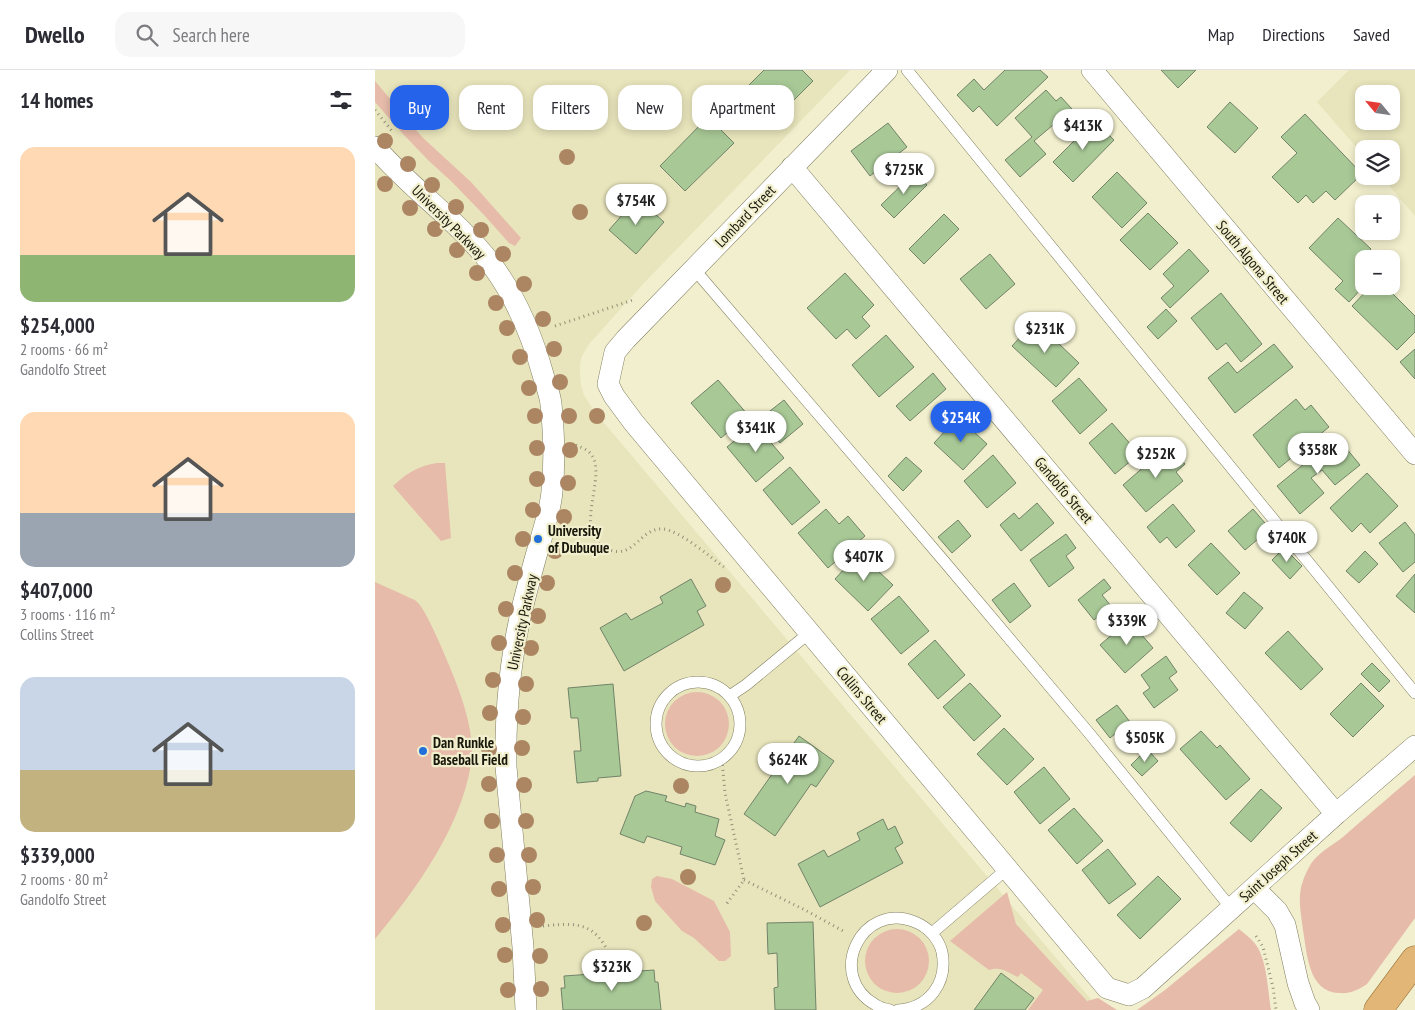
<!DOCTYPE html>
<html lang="en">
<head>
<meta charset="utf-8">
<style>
	:root { --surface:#fff; --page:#f7f7f7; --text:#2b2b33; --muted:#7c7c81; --line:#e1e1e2; --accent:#2563eb }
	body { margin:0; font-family:"PT Sans Narrow",sans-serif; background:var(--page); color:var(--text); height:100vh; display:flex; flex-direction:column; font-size:19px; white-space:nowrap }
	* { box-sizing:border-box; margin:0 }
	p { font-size:16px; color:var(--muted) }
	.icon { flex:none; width:28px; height:28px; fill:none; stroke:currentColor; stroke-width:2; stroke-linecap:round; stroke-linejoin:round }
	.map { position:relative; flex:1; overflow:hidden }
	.details { display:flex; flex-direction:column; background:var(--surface); width:375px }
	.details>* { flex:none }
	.hud { position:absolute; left:15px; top:15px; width:475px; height:45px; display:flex; gap:10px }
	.needle { width:32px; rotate:299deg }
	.tools { position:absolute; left:980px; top:15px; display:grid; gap:10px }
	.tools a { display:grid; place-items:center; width:45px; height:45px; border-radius:10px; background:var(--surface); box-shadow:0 2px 8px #0003; font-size:25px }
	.price { position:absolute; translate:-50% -42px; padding:0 11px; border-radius:18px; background:#fff; color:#222; font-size:16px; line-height:32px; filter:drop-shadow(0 1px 2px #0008) }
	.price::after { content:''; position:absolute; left:50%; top:30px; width:15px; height:11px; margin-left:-8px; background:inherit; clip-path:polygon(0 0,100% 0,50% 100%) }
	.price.active { background:var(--accent); color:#fff }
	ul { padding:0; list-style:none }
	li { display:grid; align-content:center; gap:10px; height:265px; padding:0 20px }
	li span { display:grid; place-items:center; height:155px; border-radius:15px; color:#555 }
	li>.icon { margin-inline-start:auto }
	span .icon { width:90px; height:90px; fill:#fffc; stroke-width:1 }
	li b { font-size:21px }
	h2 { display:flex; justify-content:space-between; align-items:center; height:60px; padding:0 20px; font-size:21px }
	.pill { padding:0 18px; border-radius:15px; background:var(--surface); box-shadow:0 2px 8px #0003; font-size:18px; line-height:45px }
	.pill.active { background:var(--accent); color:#fff }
	header { display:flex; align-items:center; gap:30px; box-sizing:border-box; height:70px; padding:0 25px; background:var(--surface); border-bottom:1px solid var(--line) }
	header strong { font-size:24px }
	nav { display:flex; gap:28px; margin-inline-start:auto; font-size:18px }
	.search { width:350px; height:45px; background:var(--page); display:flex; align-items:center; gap:12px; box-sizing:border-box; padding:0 18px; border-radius:15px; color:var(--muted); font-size:19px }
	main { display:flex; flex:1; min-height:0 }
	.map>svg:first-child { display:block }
	.built { fill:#e8e5bc; fill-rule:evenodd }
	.green { fill:#e6bba9 }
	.building { fill:#a8c896; stroke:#718368 }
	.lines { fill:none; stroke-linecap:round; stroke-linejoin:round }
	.service-casing { stroke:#807e60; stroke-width:12 }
	.minor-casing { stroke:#807e60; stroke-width:22 }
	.trunk-casing { stroke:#97723a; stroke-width:29 }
	.path { stroke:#929178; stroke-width:3; stroke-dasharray:1 4; stroke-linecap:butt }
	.service { stroke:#fff; stroke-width:11 }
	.minor { stroke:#fff; stroke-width:21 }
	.trunk { stroke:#e2b676; stroke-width:28 }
	.tree { fill:#ac8563 }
	.poi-dot { fill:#206fda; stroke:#f1efcd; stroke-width:2 }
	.labels { text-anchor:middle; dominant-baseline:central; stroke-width:4.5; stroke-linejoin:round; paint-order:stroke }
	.street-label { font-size:15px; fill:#18170b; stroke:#f1efcd }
	.poi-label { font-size:15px; font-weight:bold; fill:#18170b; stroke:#f1efcd; text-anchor:start }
</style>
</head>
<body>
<header>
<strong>Dwello</strong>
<div class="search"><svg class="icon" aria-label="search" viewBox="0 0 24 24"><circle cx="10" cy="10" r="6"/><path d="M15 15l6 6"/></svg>Search here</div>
<nav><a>Map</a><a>Directions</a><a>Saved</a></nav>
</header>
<main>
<section class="details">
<h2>14 homes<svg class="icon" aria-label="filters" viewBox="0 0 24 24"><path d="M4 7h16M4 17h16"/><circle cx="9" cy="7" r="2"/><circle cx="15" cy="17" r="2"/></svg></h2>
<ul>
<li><span style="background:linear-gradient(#ffd9b3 70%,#8fb573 0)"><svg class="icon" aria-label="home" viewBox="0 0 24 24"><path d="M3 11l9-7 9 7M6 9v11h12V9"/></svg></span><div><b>$254,000</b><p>2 rooms · 66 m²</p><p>Gandolfo Street</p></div></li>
<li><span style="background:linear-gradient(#ffd9b3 65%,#9aa5b1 0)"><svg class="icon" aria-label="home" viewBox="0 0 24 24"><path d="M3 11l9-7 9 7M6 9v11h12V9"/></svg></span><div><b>$407,000</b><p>3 rooms · 116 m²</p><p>Collins Street</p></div></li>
<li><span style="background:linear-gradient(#c9d6e8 60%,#c2b280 0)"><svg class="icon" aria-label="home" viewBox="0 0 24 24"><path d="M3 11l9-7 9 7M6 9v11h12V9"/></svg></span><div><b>$339,000</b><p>2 rooms · 80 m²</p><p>Gandolfo Street</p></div></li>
</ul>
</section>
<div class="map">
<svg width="1040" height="940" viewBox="0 0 1040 940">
	<rect width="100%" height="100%" fill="#f1efcd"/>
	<!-- built -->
	<path class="built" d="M0 0H475L269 213 214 274 207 286 205 294V302L206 316 209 325 219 341 725 940H0Z
		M974 0H1040V146L1006 106H1016V79H989V86L942 32ZM989 24H1016V51H989Z"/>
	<!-- green -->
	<path class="green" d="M0 11 47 67 96 112 146 168 140 176 134 173 110 146 77 112 54 91 28 64 0 32Z
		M62 393H70L76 468 66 471 18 416C32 403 43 396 62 393Z
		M0 512C10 517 21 521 31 526 34 528 39 529 41 531 50 537 69 583 74 595 86 624 101 663 96 694 86 758 40 821 0 869Z
		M290 654a32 32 0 1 1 64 0a32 32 0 1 1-64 0Z
		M1040 705V848L992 914C983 920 975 924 964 923 933 922 932 883 928 860 926 844 922 826 928 811 930 805 934 796 938 791 945 782 959 774 968 767 992 746 1016 725 1040 705Z
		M282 806 297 809 339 831 355 862 356 886 350 891H344L319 868 307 861 280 831 276 817 277 809Z
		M632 822 641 854 712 931 723 928 742 940H653L668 920 646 903 643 907C632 902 626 896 614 900L575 871Z
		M490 891a32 32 0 1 1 64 0a32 32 0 1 1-64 0Z
		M864 859C870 864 877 869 881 875 892 890 893 922 896 940H762L790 920Z"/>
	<!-- building -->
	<path class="building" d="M389 0H427L438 11 418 31 414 26 384 56 359 30Z
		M630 0H665L673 7 622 56 604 36 598 42 582 25 599 9 609 20Z
		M786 0H821L803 18Z
		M671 20 681 31 686 27 697 39 659 71 671 84 645 107 630 90 657 67 640 48Z
		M855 32 883 58 860 83 832 57Z
		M930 44 987 104 960 130 951 121 938 133 931 125 923 133 897 107 922 83 906 67Z
		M333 47 359 73 310 121 285 96Z
		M719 51 739 70 698 112 678 92Z
		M513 53 532 77 495 106 476 81Z
		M742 102 772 133 747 158 717 127Z
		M539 103 552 115 519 148 506 135Z
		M262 128 289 152 261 184 234 160Z
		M773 143 803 173 775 200 745 170Z
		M569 144 584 159 549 194 534 179Z
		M963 148 996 179 981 194 989 201V216L974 232 960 219 968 211 934 178Z
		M814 179 834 201 795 238 786 228 799 216 788 204Z
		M615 184 640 214 611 239 585 209Z
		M470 203 499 235 487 247 495 256 481 269 472 259 461 269 432 238Z
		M996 216H1010L1040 246V262L1022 280 977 236Z
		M846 223 887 274 866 292 851 273 842 280 816 248Z
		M791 239 802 251 783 269 772 257Z
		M660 251 704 293 681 317 637 276Z
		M511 265 539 297 504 327 477 295Z
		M899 274 918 297 860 343 833 308 853 292 862 303Z
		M1040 279V309L1025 292Z
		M558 303 571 319 535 351 521 336Z
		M704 308 732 340 705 364 677 331Z
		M343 310 373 345 346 368 316 333Z
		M921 329 930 340 936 335 954 357 904 398 878 365Z
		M409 330 428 354 405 373 386 348Z
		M583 347 612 374 588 400 559 373Z
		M737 353 764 384 740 404 714 373Z
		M380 354 409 388 381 412 352 377Z
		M962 367 985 395 960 415 947 400 936 408 949 423 925 444 902 416Z
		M794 375 810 394 801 402 808 411 771 442 748 415Z
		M618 385 641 413 612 438 589 411Z
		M531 387 547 401 528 421 513 406Z
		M415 397 445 432 417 455 388 420Z
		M992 403 1023 436 995 463 986 453 977 462 955 438Z
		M662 433 679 453 646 481 625 455 639 443 644 449Z
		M798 434 820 461 801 478 792 467 785 473 772 457Z
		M451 439 464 454 473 446 490 466 453 498 423 463Z
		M878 439 895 459 870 480 853 461Z
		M583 450 596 466 577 483 563 467Z
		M1030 452 1040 465V492L1028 502 1004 473Z
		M691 464 701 478 691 486 699 498 674 517 655 490Z
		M836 473 865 503 842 525 813 495Z
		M909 478 927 496 915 509 897 490Z
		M990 481 1003 494 984 513 971 501Z
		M484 483 518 515 493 541 460 509Z
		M1040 504V543L1021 526Z
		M316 509 331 536 322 541 329 555 249 601 225 558 251 543 256 550 288 533 285 527Z
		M729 509 736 518 727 525 736 536 719 550 703 530Z
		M639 513 656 536 635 553 617 530Z
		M869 522 888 538 870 559 851 543Z
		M524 526 554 561 526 584 496 549Z
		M754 550 778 578 750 603 725 575Z
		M913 561 948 599 926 620 890 583Z
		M560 570 590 605 563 629 533 594Z
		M791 586 802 602 794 608 803 620 779 638 768 623 775 618 766 605Z
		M997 593 1015 611 1004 622 986 604Z
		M595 613 626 646 599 671 568 637Z
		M986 613 1009 636 978 667 955 644Z
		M238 614 246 706 223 708V711L202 713 199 681H206L203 648H196L193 618Z
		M742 635 755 652 735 668 721 650Z
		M629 658 659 689 632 715 602 684Z
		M826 661 842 678 845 675 875 709 851 730 805 679Z
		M424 666 459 691 441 717 436 714 400 766 369 744Z
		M772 679 783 691 767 706 756 695Z
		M669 697 695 729 665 754 639 722Z
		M886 719 907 738 876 772 855 753Z
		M271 721 292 726 290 731 310 737 311 733 321 736 320 742 344 749 340 766 350 770 340 795 305 784 307 777 272 766 269 773 245 764 260 726Z
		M699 738 728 771 702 794 673 760Z
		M508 749 513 760 520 756 528 773 520 778 528 793 445 837 423 794 449 780 453 787 485 770 482 763Z
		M733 779 761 814 734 834 707 800Z
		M783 806 806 829 765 869 742 845Z
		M438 852 441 940H400L399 918 403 917 402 883 393 884 392 853Z
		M279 900 280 912H283L286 940H188L186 918H190L189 906 217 904 218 908 251 905V902Z
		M626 903 659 928 650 940H599Z"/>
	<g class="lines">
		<defs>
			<path id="service" d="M532 0 1040 623
				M319 199 568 490 714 663 856 838
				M281 654a42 42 0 1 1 84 0a42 42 0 1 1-84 0Z
				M356 625 371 615 434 563
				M557 863 633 798
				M515 940C510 939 505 938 501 935 450 907 486 830 540 852 553 857 564 869 567 882 573 913 554 938 523 940"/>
			<path id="minor" d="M512 0 251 269 240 282 233 314 239 326 259 353 732 918 754 925 768 918 961 744 1040 676
				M717 0 1040 384
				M0 77C36 119 84 151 117 195 142 229 158 268 169 308 172 317 175 325 176 334 179 363 180 393 177 421 176 437 170 454 166 469 159 492 153 515 147 539 135 590 130 644 131 697L148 877 151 940
				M417 97 961 744
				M879 818 902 841 910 855 923 913 930 933 934 940"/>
			<path id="trunk" d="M1003 940 1040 890"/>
		</defs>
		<!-- service casing -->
		<use href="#service" class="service-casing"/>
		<!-- minor casing -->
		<use href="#minor" class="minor-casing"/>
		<!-- trunk casing -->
		<use href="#trunk" class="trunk-casing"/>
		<!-- path -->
		<path class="path" d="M0 40 17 61
			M180 256 258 230
			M201 375C205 377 211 379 214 382 234 400 202 452 223 473 227 477 230 479 235 480 259 489 266 457 288 459 304 460 335 487 349 497
			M347 690 350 723 369 810 350 836
			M369 810 430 840 470 862
			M168 856C192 854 213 850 228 873 230 876 232 879 233 883 234 891 234 899 234 907
			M881 866 888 877 898 917 901 940"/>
		<!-- service -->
		<use href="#service" class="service"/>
		<!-- minor -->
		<use href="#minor" class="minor"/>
		<!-- trunk -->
		<use href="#trunk" class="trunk"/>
	</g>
	<!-- trees -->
	<g class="tree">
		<circle cx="10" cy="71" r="8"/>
		<circle cx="192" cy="87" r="8"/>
		<circle cx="33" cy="94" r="8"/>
		<circle cx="10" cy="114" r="8"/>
		<circle cx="57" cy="115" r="8"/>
		<circle cx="81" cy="137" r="8"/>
		<circle cx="35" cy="138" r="8"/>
		<circle cx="205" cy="142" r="8"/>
		<circle cx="60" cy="159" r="8"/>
		<circle cx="106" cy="160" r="8"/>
		<circle cx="82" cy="180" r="8"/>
		<circle cx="128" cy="184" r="8"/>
		<circle cx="102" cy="203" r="8"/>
		<circle cx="149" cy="214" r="8"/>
		<circle cx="121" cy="233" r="8"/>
		<circle cx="168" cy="249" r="8"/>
		<circle cx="132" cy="258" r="8"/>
		<circle cx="179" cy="279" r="8"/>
		<circle cx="145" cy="287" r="8"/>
		<circle cx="185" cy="312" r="8"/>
		<circle cx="154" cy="318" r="8"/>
		<circle cx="160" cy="346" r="8"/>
		<circle cx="194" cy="346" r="8"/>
		<circle cx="222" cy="346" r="8"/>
		<circle cx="162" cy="378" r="8"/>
		<circle cx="195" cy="380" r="8"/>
		<circle cx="162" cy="409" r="8"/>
		<circle cx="193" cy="413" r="8"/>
		<circle cx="158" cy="440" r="8"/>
		<circle cx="189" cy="447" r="8"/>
		<circle cx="148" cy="469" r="8"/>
		<circle cx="180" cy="481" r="8"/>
		<circle cx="140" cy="503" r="8"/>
		<circle cx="172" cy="513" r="8"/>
		<circle cx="348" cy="515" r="8"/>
		<circle cx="131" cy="539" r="8"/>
		<circle cx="163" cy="546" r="8"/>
		<circle cx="124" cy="573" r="8"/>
		<circle cx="156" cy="578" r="8"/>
		<circle cx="118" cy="610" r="8"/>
		<circle cx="151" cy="614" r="8"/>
		<circle cx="115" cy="643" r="8"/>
		<circle cx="148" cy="647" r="8"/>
		<circle cx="147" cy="678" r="8"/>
		<circle cx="114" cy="679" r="8"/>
		<circle cx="114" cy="714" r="8"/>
		<circle cx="149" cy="715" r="8"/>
		<circle cx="306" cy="716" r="8"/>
		<circle cx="117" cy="751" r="8"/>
		<circle cx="151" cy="751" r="8"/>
		<circle cx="122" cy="785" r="8"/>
		<circle cx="154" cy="785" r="8"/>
		<circle cx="313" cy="807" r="8"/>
		<circle cx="158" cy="817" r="8"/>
		<circle cx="124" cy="819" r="8"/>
		<circle cx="162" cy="850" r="8"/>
		<circle cx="269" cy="853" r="8"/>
		<circle cx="128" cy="855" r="8"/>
		<circle cx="130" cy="885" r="8"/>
		<circle cx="165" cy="886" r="8"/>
		<circle cx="166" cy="919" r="8"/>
		<circle cx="133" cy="920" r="8"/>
	</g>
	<!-- markers -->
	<g class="poi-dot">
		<circle cx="163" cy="469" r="5"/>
		<circle cx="48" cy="681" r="5"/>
	</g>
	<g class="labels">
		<!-- street labels -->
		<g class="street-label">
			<text transform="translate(370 146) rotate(-46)">Lombard Street</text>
			<text transform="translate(74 152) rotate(45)">University Parkway</text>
			<text transform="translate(878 192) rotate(50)">South Algona Street</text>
			<text transform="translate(689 420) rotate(50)">Gandolfo Street</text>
			<text transform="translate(147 552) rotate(-78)">University Parkway</text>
			<text transform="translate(487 625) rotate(50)">Collins Street</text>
			<text transform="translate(903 796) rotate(-42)">Saint Joseph Street</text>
		</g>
		<!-- poi labels -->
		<g class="poi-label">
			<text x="173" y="460">University<tspan x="173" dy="17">of Dubuque</tspan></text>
			<text x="58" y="672">Dan Runkle<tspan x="58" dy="17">Baseball Field</tspan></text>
		</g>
	</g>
</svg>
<div class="tools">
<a><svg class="needle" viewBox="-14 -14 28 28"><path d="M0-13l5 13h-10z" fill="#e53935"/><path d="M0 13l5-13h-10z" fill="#7c7c81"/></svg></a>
<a><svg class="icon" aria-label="layers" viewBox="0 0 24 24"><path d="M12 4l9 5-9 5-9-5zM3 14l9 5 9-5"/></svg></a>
<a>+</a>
<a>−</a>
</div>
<b class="price" style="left:708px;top:81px">$413K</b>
<b class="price" style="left:529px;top:125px">$725K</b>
<b class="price" style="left:261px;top:156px">$754K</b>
<b class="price" style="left:670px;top:284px">$231K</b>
<b class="price active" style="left:586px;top:373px">$254K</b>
<b class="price" style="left:381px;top:383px">$341K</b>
<b class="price" style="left:943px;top:405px">$358K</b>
<b class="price" style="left:781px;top:409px">$252K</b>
<b class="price" style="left:912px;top:493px">$740K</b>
<b class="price" style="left:489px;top:512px">$407K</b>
<b class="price" style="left:752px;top:576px">$339K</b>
<b class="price" style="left:770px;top:693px">$505K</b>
<b class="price" style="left:413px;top:715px">$624K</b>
<b class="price" style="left:237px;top:922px">$323K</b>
<div class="hud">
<a class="pill active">Buy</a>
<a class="pill">Rent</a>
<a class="pill">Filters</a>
<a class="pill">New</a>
<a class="pill">Apartment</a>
</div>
</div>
</main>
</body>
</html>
